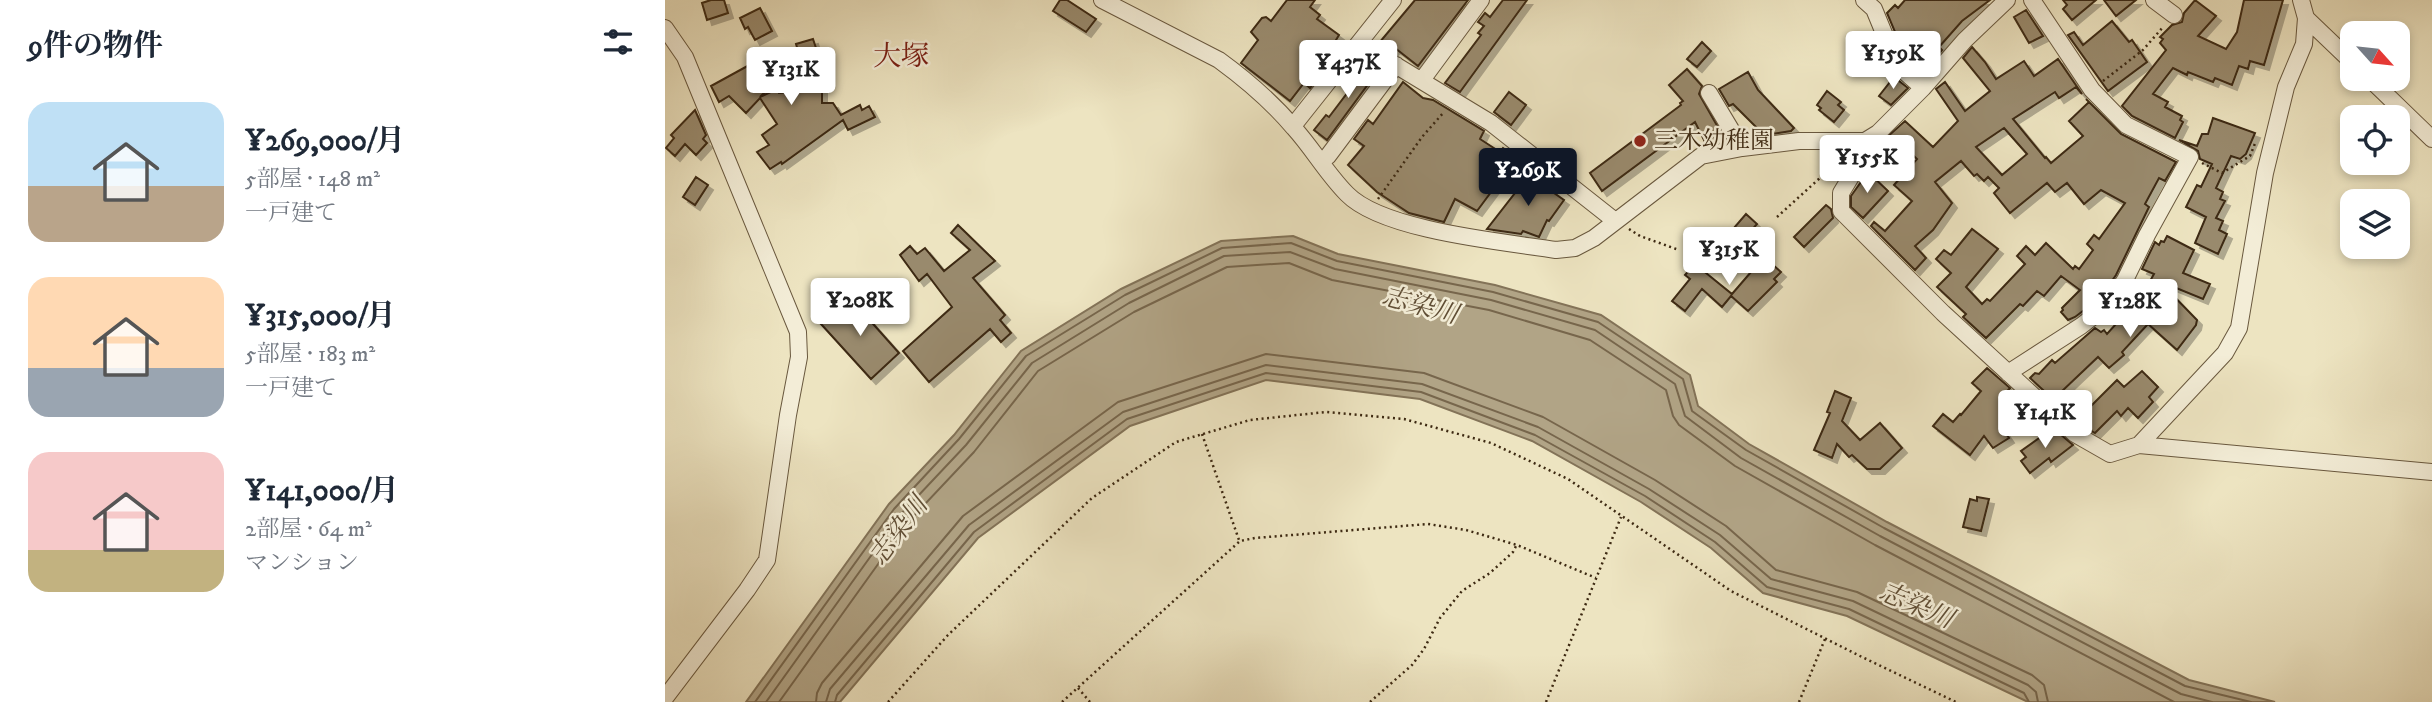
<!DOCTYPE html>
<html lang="ja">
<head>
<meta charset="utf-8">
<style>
	:root { --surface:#fff; --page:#f2f2f3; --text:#1f2937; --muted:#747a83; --accent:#111827 }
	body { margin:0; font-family:"IM FELL DW Pica","Noto Serif JP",serif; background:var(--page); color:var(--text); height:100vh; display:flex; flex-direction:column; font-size:26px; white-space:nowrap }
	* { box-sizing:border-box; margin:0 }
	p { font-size:23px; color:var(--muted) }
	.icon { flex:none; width:38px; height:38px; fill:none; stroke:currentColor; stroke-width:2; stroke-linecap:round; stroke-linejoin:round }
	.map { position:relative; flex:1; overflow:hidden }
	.panel { display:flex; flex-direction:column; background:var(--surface); width:665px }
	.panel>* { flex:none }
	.needle { width:46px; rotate:117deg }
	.fabs { position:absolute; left:1675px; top:21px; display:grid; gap:14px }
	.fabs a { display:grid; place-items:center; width:70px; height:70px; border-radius:14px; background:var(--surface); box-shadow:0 4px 10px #0003; font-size:35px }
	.price { position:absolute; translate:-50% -60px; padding:0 16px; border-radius:7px; background:#fff; color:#222; font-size:23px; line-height:46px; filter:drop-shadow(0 2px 4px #0008) }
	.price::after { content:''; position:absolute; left:50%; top:42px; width:21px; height:16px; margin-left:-10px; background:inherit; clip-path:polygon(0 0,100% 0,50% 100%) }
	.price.active { background:var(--accent); color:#fff }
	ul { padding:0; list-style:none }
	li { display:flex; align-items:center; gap:21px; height:175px; padding:0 28px }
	li span { display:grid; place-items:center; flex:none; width:196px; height:140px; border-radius:21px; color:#555 }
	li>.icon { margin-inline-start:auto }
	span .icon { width:84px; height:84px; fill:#fffc; stroke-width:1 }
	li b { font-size:30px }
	h2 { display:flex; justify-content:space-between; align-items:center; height:84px; padding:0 28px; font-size:30px }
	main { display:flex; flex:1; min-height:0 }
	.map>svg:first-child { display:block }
	.water { fill:#b1a486; stroke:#837358; stroke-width:2 }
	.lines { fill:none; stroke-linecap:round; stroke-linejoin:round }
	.shore { stroke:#77664c; stroke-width:2 }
	.building { fill:#998a6d; stroke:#3d2912; stroke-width:2; fill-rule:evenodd; filter:url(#shadow) }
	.minor-casing { stroke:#69583e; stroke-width:18 }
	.path { stroke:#3d2912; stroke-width:2.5; stroke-dasharray:2 3.5; stroke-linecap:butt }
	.minor { stroke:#f3edd7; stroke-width:16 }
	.poi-dot { fill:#8f2418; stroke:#f3edd7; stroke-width:2.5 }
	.labels { text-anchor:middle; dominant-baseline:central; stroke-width:5; stroke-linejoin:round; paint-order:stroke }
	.poi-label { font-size:24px; fill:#3d2912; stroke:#f3edd7; text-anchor:start }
	.water-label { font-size:26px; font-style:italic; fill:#604e35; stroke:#f3edd7 }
	.quarter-label { font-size:28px; fill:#7a1f14; stroke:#f3edd7 }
</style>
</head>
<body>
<main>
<section class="panel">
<h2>9件の物件<svg class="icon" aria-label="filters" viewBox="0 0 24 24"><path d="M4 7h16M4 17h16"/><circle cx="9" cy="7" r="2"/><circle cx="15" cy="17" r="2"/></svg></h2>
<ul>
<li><span style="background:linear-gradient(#bfe0f5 60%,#b9a48a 0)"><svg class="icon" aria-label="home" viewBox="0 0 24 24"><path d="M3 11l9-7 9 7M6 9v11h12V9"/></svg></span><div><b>¥269,000/月</b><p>5部屋 · 148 m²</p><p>一戸建て</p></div></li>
<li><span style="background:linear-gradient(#ffd9b3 65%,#9aa5b1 0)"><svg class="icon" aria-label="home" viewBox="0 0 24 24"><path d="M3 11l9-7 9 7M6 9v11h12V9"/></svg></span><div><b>¥315,000/月</b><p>5部屋 · 183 m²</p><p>一戸建て</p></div></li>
<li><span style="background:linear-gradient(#f6c9c9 70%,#c2b280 0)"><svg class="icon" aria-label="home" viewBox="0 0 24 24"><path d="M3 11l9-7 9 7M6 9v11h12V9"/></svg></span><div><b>¥141,000/月</b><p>2部屋 · 64 m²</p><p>マンション</p></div></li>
</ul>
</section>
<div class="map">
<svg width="1767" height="702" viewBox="0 0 1767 702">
	<defs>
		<filter id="shadow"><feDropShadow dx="5" dy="5" stdDeviation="0" flood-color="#0004"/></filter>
	</defs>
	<rect width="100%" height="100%" fill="#ede4c1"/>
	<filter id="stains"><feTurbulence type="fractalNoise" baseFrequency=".00286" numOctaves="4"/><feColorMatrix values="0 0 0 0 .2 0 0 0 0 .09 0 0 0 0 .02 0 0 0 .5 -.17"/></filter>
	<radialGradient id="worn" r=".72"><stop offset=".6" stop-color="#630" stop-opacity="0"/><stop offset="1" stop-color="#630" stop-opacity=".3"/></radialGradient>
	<!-- water -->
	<path class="water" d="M628 236 673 254 830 285 936 315 1025 375 1033 406 1084 444 1222 522 1524 680 1610 702H1363L1182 616 1098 593 1046 548 976 502 867 441 755 399 601 380 465 426 313 538 175 702H81L224 504 289 435 356 351 456 289 556 241Z"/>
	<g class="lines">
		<!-- shore -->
		<path class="shore" d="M90 702 229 509 294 439 361 356 460 295 557 248 626 243 672 261 828 292 933 322 1018 379 1027 411 1081 450 1219 528 1520 686 1586 702
			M101 702 236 514 301 445 367 363 464 303 559 256 625 252 670 269 826 300 930 330 1010 384 1020 416 1076 458 1215 536 1516 694 1547 702
			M114 702 244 521 309 452 373 371 469 312 562 267 624 263 667 280 824 310 925 340 1001 390 1008 416 1014 425 1070 466 1210 545 1509 702
			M151 702 152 693 157 683 298 516 453 402 601 354 759 373 878 417 990 480 1061 526 1111 570 1192 592 1367 675 1379 685 1383 702
			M161 702 165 689 304 525 458 412 601 365 757 384 873 427 984 489 1055 535 1106 579 1188 601 1363 685 1371 692 1373 702
			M170 702 172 695 309 532 462 419 601 373 756 392 870 435 980 496 1050 542 1102 587 1184 609 1359 693 1364 702"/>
	</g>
	<!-- building -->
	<path class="building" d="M46 0H59L63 13 42 20 37 3Z
		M395 0H402L431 19 421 32 388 11Z
		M622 0H650L645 7 655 15 652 19 674 35 668 45 675 50 645 88 639 83 625 101 576 63 593 40 586 32 597 18 601 17 606 21Z
		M750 0H803L753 66 730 48 727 51 714 43Z
		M838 0H862L795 92 780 83 816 35 813 33 819 26 813 22 820 13 825 17Z
		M1240 0H1325L1297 21 1274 47 1277 50 1257 73 1241 59 1242 55 1238 51 1222 13 1230 5 1233 8Z
		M1398 0H1431L1407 20 1398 9 1402 5Z
		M1439 0H1471L1451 16Z
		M1530 0 1551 16 1533 36 1561 49 1572 32 1579 0H1618L1599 65 1585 61 1583 69 1574 66 1567 85 1550 78 1548 82 1523 72 1522 75 1508 68 1488 94 1503 102 1500 107 1517 116 1515 120 1518 122 1510 138 1467 116 1457 106 1501 50 1495 43 1498 39 1495 37 1507 25 1517 22 1519 13Z
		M95 8 107 31 90 40 83 27 80 29 75 18Z
		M1361 10 1378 36 1364 43 1349 17Z
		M1447 21 1464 42 1467 40 1482 62 1443 91 1403 35 1409 32 1418 45Z
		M148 39 157 66V103H168L176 115 195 105 197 110 204 106 210 117 183 130 178 120 117 164 116 162 105 169 92 152 104 145 97 135 112 124 95 98 81 113 64 96 54 102 46 86 88 63 101 91 95 97 112 89 114 93 133 91V82H139L133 63 136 61 131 44Z
		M1037 42 1046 51 1032 67 1022 59Z
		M1307 47 1320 62 1331 79 1359 61 1369 76 1393 59 1417 94 1411 87 1394 98 1390 92 1348 119 1380 158 1381 157 1386 163 1418 136 1404 121 1424 102 1421 99 1456 134 1511 162 1500 181 1494 178 1480 204 1484 207 1451 275 1435 298 1410 317 1403 320 1396 312 1398 310 1397 308 1415 290 1396 276 1379 296 1372 291 1358 306 1355 304 1321 338 1298 317 1301 314 1272 287 1286 273 1271 259 1279 250 1286 255 1307 229 1333 249 1301 287 1317 304 1322 299 1325 301 1360 264 1352 256 1361 246 1370 255 1381 243 1408 269 1410 266 1414 269 1428 250 1422 244 1429 235 1434 239 1460 203 1436 190 1419 204 1402 183 1390 192 1382 183 1345 213 1329 193 1334 188 1323 177 1319 181 1312 174 1309 176 1296 161 1270 182 1287 203 1268 230 1250 246 1261 258 1250 270 1206 226 1209 222 1220 231 1247 201 1229 185 1252 159 1231 139 1214 169 1206 164 1211 147 1240 121 1268 147 1293 121 1271 89 1280 82 1300 111 1325 91 1298 58ZM1339 128 1362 154 1337 175 1311 147Z
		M702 60 715 68 662 140 649 130 661 115 664 117 692 80 689 77Z
		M1022 69 1037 86 1034 94 1054 129 1047 133 1051 141 1041 144 1030 122 937 191 925 173 1016 105 1015 103 1018 101 1004 85Z
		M1083 72 1093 90 1129 128 1126 131 1107 134 1101 128 1096 132 1068 104 1064 106 1054 89Z
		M1229 77 1243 88 1226 105 1214 96Z
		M738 82 758 98 768 100 819 131 815 139 835 152 838 148 852 157 812 211 790 199 779 222 744 213 712 192 683 165 699 146 689 139 703 120 708 124Z
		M1162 91 1176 102 1173 105 1179 110 1169 122 1154 110 1156 108 1152 105Z
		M844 92 861 105 846 125 829 112Z
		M30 110 41 135 38 139 42 143 31 155 20 144 10 156 1 148 9 138 6 135Z
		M1548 118 1590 133 1581 154 1575 159 1566 156 1551 188 1558 192 1555 199 1560 201 1551 218 1558 221 1554 230 1562 234 1553 254 1530 243 1541 217 1521 207 1532 185 1536 187 1547 164 1535 159 1533 151 1514 140 1532 146 1537 134H1543Z
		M868 170 886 184 882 188 899 200 884 221 882 220 874 237 858 231 856 234 822 229Z
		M1203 172 1223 191 1198 218 1186 207V196Z
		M31 177 43 185 30 205 18 197Z
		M1161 205 1166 209 1168 218 1139 247 1129 237Z
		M1081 214 1092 224 1080 238 1068 229Z
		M293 225 330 261 308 278 340 315 335 320 346 333 336 342 325 329 264 382 238 351 287 307 262 274 254 281 235 255 245 246 252 254 260 248 279 271 305 250 286 233Z
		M1502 236 1529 250 1518 273 1545 284 1538 299 1494 281 1532 320 1531 325 1512 350 1483 324 1457 352 1459 355 1444 368 1433 357 1395 393 1416 413 1424 405 1425 407 1452 380 1459 387 1477 371 1493 387 1484 397 1488 402 1473 418 1463 408 1456 416 1452 411 1430 433 1416 425 1365 378 1370 373 1374 374 1387 360 1390 363 1430 328 1436 332 1439 330 1442 334 1460 314 1464 318 1489 274 1477 269 1490 242 1494 245 1496 241 1499 242Z
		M1099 257 1116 272 1109 279 1112 282 1083 311 1066 296 1057 307 1037 289 1020 311 1007 301 1025 279 1020 275 1030 264 1067 294Z
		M185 298 234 353 206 379 156 324Z
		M1322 368 1345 388 1338 396 1351 411 1335 425 1344 438 1328 448 1319 436 1305 455 1268 426 1278 414 1288 422 1295 414 1296 415 1316 391 1307 383Z
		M1170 391 1186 398 1177 421 1195 440 1215 423 1237 448 1215 469H1202L1187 455 1184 457 1172 444 1167 458 1149 450 1165 413 1162 412Z
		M1388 428 1408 445 1386 462 1384 458 1365 473 1356 461 1361 457 1356 451Z
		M1312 497 1324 499 1316 531 1298 527 1305 499 1312 501Z"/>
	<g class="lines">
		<defs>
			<path id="minor" d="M437 0 554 60C580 79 608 103 629 128 648 149 662 174 682 194 718 231 840 242 891 250L910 248 929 238 1036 156 1077 148 1134 141H1200L1213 133 1258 88 1300 40 1342 0
				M1199 0 1209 9 1232 65 1258 88
				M1489 0 1509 15
				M1641 18 1687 62
				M0 28 20 57 133 332 134 357 123 415 102 560 82 590 0 698
				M694 43 826 123 949 220
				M1705 79 1767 139
				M757 80 816 0
				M1044 93 1077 148
				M628 126 728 0
				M1196 141 1199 155 1176 193V211L1278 313 1410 434 1445 454 1474 445 1767 472
				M656 162 663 156 731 65
				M1343 373 1416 326 1443 305 1460 280 1482 235 1525 157 1461 125 1427 90 1367 0
				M1474 445 1560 353 1574 328 1600 173 1621 87 1639 44 1641 18 1636 0"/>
		</defs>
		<!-- minor casing -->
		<use href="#minor" class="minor-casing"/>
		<!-- path -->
		<path class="path" d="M1438 81 1478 50 1498 27
			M1537 163 1557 173 1585 156 1591 141
			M713 199 757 137 779 112
			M1112 217 1178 157
			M964 229 975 236 1014 250
			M537 434 574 540
			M413 688 425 702
			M223 702 283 635 427 498 511 442 585 420 661 412 739 419 826 443 903 479 1066 591 1195 656 1291 702
			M397 702 575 541 590 538 763 524 801 530 852 545 931 578
			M705 702 747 665 759 649 775 618 797 591 825 573 848 552 851 546
			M881 702 956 517
			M1134 702 1160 639"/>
		<!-- minor -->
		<use href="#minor" class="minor"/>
	</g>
	<!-- markers -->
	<circle class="poi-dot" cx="975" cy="141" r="7"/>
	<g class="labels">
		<!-- poi labels -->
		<g class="poi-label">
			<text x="989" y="141">三木幼稚園</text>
		</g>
		<!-- water labels -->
		<g class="water-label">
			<text transform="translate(755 306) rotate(15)">志染川</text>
			<text transform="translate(234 531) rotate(-53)">志染川</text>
			<text transform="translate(1251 606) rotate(23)">志染川</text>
		</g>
		<!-- quarter labels -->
		<g class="quarter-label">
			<text x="236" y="56">大塚</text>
		</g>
	</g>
	<rect width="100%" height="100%" filter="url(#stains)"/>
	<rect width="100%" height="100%" fill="url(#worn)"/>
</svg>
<div class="fabs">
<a><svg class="needle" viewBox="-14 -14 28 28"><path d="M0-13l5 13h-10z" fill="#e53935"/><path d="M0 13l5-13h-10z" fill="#747a83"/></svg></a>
<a><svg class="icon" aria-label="locate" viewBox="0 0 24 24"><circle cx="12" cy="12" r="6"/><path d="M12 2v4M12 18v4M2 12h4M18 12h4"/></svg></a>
<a><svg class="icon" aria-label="layers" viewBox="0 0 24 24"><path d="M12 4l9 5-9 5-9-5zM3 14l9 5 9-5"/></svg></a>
</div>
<b class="price" style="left:1228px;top:91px">¥159K</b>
<b class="price" style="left:683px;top:100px">¥437K</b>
<b class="price" style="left:126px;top:107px">¥131K</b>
<b class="price" style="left:1202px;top:195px">¥155K</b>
<b class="price active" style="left:863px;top:208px">¥269K</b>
<b class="price" style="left:1064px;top:287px">¥315K</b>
<b class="price" style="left:195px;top:338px">¥208K</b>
<b class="price" style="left:1465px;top:339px">¥128K</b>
<b class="price" style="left:1380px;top:450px">¥141K</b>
</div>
</main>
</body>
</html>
